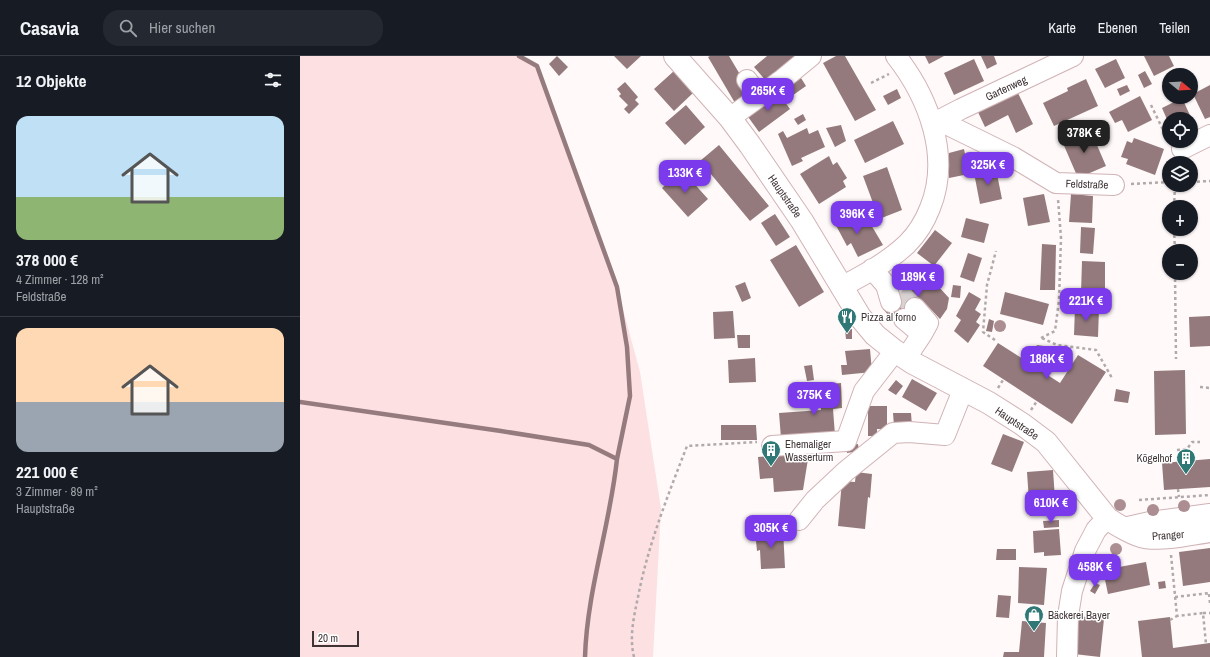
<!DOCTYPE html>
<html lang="de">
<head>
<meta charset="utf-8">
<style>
	:root { --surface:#171b24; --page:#242831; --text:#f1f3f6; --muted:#9ea1a6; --line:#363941; --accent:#7c3aed }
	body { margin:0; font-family:"Archivo Narrow",sans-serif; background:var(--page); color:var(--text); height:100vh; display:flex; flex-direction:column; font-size:15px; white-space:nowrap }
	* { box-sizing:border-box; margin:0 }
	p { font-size:13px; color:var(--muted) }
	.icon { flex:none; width:22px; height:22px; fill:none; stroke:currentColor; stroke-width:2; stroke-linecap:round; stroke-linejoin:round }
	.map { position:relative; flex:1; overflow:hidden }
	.drawer { display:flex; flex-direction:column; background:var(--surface); width:300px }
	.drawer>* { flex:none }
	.needle { width:26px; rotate:108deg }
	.controls { position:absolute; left:862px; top:12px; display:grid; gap:8px }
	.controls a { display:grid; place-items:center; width:36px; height:36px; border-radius:50%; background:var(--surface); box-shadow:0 1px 3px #0004; font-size:20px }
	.scale { position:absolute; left:12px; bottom:10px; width:47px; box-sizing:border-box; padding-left:4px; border:2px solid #3f3435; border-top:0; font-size:11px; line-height:14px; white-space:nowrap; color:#3f3435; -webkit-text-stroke:3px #fff; paint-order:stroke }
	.price { position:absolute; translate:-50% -34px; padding:0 9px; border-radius:8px; background:var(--accent); color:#fff; font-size:13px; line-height:26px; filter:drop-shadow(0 1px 2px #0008) }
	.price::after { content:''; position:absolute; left:50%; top:24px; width:12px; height:9px; margin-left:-6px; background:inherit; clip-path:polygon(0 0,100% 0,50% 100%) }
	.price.active { background:#222; color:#fff }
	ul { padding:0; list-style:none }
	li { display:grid; align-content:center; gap:8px; height:212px; padding:0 16px }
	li+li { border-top:1px solid var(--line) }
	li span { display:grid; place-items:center; height:124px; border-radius:12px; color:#555 }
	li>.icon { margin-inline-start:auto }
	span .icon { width:72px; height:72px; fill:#fffc; stroke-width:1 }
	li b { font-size:17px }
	h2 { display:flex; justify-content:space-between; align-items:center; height:48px; padding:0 16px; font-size:17px }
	header { display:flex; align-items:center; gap:24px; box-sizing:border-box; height:56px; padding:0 20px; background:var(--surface); border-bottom:1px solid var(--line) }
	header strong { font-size:19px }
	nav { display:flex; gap:22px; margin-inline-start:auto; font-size:14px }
	.search { width:280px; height:36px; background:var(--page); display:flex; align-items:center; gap:10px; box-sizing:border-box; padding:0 14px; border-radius:16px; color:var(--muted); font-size:15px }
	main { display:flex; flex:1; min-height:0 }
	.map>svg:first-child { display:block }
	.green { fill:#fce0e2 }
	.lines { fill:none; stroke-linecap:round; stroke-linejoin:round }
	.stream { stroke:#967b7e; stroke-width:4.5 }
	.building { fill:#947a7c }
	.minor-tunnel { stroke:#d9d2d2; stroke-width:20; stroke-dasharray:20 10; stroke-linecap:butt }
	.minor-casing { stroke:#d0b3b6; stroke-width:22 }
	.major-casing { stroke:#d0b3b6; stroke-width:24 }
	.path { stroke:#b1a9aa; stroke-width:2.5; stroke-dasharray:3 3; stroke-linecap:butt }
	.minor { stroke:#fff; stroke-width:20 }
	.major { stroke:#fff; stroke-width:22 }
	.tree { fill:#ac8e92 }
	.labels { text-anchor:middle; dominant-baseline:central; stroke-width:3; stroke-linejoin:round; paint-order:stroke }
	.street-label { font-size:11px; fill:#3f3435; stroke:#fff }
	.poi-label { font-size:11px; fill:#3f3435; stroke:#fff; text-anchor:start }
</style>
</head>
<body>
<header>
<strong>Casavia</strong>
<div class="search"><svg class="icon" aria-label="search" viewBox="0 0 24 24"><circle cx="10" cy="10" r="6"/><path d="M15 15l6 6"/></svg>Hier suchen</div>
<nav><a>Karte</a><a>Ebenen</a><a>Teilen</a></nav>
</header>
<main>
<section class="drawer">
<h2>12 Objekte<svg class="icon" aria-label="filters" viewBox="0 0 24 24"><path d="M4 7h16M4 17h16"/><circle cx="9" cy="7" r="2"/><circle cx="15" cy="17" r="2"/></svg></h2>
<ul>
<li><span style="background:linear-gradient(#bfe0f5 65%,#8fb573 0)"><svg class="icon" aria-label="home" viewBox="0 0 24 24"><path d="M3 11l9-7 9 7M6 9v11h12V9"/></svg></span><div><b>378 000 €</b><p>4 Zimmer · 128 m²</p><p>Feldstraße</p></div></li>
<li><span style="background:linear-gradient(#ffd9b3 60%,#9aa5b1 0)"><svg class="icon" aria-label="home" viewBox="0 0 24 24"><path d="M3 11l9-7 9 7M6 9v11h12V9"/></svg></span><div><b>221 000 €</b><p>3 Zimmer · 89 m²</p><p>Hauptstraße</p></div></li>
</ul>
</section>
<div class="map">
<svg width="910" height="601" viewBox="0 0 910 601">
	<rect width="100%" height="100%" fill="#fff9f9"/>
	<!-- green -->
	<path class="green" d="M0 0H219L237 10 317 231 340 316 361 453 353 601H0Z"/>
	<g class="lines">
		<!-- stream -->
		<path class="stream" d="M219 0 237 10 317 231 327 291 330 340 317 403
			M0 346 201 375 289 389 317 403C310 470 287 534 285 601"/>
	</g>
	<!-- building -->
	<path class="building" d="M257 0 268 11 259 20 249 8Z
		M314 0H341L327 13Z
		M410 0H429L451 37 435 47 408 1Z
		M467 0H497L467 26 454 11Z
		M536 0H545L576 54 555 65 523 7Z
		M625 0H644L629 8Z
		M681 0H694L697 8 687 13Z
		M844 0H869L874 10 854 20Z
		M674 3 684 25 654 39 644 17Z
		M816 3 825 22 805 32 795 13Z
		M374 15 393 37 374 55 354 33Z
		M845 15 852 28 844 32 838 19Z
		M501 22 506 30 486 44 480 36Z
		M786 23 798 50 754 70 743 47 768 35 767 32Z
		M325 26 338 41 335 44 339 48 329 58 324 53 328 49 319 40 321 38 317 33Z
		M827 29 830 35 820 40 817 33Z
		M910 29V61L905 63 893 38Z
		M597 33 601 42 588 49 583 40Z
		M477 35 490 53 459 76 446 58Z
		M717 35 733 68 716 77 708 59 685 71 677 54Z
		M840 40 852 64 828 76 822 64 815 67 809 56Z
		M882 42 894 68 891 70V63H869V68L862 52Z
		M386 49 405 71 385 89 365 67Z
		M503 58 506 64 498 69 494 63Z
		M593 65 604 88 565 107 554 84Z
		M541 69 546 85 535 91 526 72Z
		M507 72 509 78 518 74 525 91 501 102 503 105 492 110 478 78 483 75 487 82Z
		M790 73 806 110 778 122 762 85Z
		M834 82 864 93 855 119 826 108 828 103 821 101 827 85 832 87Z
		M419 89 469 150 450 165 400 105Z
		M664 93 669 118 649 122V97Z
		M529 100 533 109 537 106 547 122 543 125 546 131 519 148 500 118Z
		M587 111 602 154 579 163 563 120Z
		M696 113 702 143 680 148 674 117Z
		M382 114 408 143 388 161 362 132Z
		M744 138 750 166 728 170 723 142Z
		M771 138 793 140 792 167 769 166Z
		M546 154 557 173 570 167 583 189 558 201 551 187 547 190 532 162Z
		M475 158 490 181 476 190 461 167Z
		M666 162 689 168 684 187 661 181Z
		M781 171 795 172 793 198 780 197Z
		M635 174 652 187 634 210 617 197Z
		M742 188 756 189 755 234H740Z
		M496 189 524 236 499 251 470 204Z
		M668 197 682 202 674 226 660 221Z
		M782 205 805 206V238L781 237Z
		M617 216 627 218 649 242 647 253 640 263 623 245 597 269 583 253 609 230 606 226Z
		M445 226 451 242 442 246 435 230Z
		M653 229 661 230 660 242 651 241Z
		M669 236 681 243 675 254 681 258 676 266 680 269 668 287 654 275 661 264 656 260Z
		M705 236 749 248 743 269 700 258Z
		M775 251 799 253 798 281 774 279Z
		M433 255 435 282 414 283 413 256Z
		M910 260V290L890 291 889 261Z
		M689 263 694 265 692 276 686 275Z
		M552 273V283H546L545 274Z
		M437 279H450V292H438Z
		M698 287 726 305 737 289 751 291 746 318 760 327 778 299 806 316 772 368 683 310Z
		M570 293 572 316 542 319 541 309H547L545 295Z
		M455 302 456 326 429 327 428 304Z
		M512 309 514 324 507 325 504 310Z
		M885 314 886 378 855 379 854 315Z
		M612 323 637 337 626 355 602 341Z
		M596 324 603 330 596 339 588 334Z
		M541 327 542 352 533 353 535 379 481 382 479 357 521 354 519 329Z
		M816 333 830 336 828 347 814 345Z
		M568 350H587V373H577V380H568Z
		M593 357H611L612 370H594Z
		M421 369H456L457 384H421Z
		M703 378 724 386 712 416 691 408Z
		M558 388 559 395 547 397 546 390Z
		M481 399 508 403 503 434 474 436 473 422 460 423 458 401Z
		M910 403V431L864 434 862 407Z
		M753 414 756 458 730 460 727 416Z
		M556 416 572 418 570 442 568 441 565 473 538 470 542 425 555 426Z
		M484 459 485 470 472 471 471 460Z
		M759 464V471L744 472 743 465Z
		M483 473 485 512 461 513 460 494 457 495 455 475Z
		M759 473 761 499 744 500V496L734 497 733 475Z
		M910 492V526L883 530 879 496Z
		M697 493H716V504H696Z
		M846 506 850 529 808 538 803 514Z
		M719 511 747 512 744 549 718 547Z
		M865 525 866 532 859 533 858 526Z
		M795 527 800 529 795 538 790 535Z
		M698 539 711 540 709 562 696 561Z
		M778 560 804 563 800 601 774 598Z
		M870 561 873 592 910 587V601H842L838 565Z
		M722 565 746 567 744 601H703L704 596H719Z"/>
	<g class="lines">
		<!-- minor-tunnel -->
		<path class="minor-tunnel" d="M600 237 615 252"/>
		<defs>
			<path id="minor" d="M447 24 459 41
				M430 62 483 23 511 0
				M640 65 713 101 756 127 814 129
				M632 68 661 53 773 0
				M882 93 910 79
				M572 213 586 229 591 246
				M541 231C564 219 588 206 607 188 617 178 625 165 630 152 651 101 629 42 596 0
				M615 252 628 267 622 278
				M604 263 622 278 606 302
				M472 390 546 385 564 335 595 295
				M499 464 515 444 546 415 593 377 609 376 645 379 663 334
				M767 601 768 560 772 535 785 495 796 474 807 462"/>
			<path id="major" d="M375 0 430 62 450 89 502 165 560 261 575 279 595 295 613 307 689 347 722 368 746 386 807 462C815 468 836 480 845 481 866 484 889 478 910 475
				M828 472 850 467 910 459"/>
		</defs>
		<!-- minor casing -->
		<use href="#minor" class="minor-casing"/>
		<!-- major casing -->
		<use href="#major" class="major-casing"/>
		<!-- path -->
		<path class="path" d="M571 27 589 18
			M851 49 868 84
			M864 126 868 103
			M891 126 910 125
			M831 128 869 126
			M874 151 875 129
			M874 173 875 195
			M875 217 876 303
			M741 282 755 275 759 244 761 182 758 143
			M742 282 757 289 796 294 812 322
			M695 284 683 276 687 229 696 195
			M900 331 910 332
			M698 332 703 324
			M731 354 737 345
			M877 394 887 393 892 386H900
			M878 433 879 441
			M839 444 910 439
			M871 499 877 560 903 557 906 588
			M909 538 910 547
			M875 541 910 537
			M903 557H910
			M870 564 877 560
			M334 601C329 581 334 560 338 541 348 489 368 439 387 390L457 386"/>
		<!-- minor -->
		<use href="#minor" class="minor"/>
		<!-- major -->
		<use href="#major" class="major"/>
	</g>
	<!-- trees -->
	<g class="tree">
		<circle cx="700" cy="270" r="6"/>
		<circle cx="820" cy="449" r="6"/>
		<circle cx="884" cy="450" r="6"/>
		<circle cx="770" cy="453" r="6"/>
		<circle cx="853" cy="454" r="6"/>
		<circle cx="816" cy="493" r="6"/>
	</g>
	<!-- icons -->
	<defs>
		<symbol id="restaurant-pin" viewBox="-11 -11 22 30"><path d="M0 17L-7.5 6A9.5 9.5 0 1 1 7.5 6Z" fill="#2f7876" stroke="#fff"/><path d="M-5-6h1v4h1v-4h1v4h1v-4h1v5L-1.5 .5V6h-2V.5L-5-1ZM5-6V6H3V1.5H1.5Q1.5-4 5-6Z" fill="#fff"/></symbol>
		<symbol id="building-pin" viewBox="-11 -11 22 30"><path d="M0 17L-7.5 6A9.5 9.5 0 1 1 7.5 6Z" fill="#2f7876" stroke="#fff"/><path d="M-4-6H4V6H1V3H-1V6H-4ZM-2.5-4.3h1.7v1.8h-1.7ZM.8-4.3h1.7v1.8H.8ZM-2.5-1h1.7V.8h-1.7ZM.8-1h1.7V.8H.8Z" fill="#fff"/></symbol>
		<symbol id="shop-pin" viewBox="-11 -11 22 30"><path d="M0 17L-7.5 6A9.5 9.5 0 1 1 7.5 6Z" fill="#2f7876" stroke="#fff"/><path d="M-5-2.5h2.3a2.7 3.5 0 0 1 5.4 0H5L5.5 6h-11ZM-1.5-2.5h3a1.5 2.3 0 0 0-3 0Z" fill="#fff"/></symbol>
	</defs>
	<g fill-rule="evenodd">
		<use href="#restaurant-pin" x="536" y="250" width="22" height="30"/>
		<use href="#building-pin" x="460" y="383" width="22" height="30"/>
		<use href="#building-pin" x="875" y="391" width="22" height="30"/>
		<use href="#shop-pin" x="723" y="548" width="22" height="30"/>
	</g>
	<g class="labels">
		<!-- street labels -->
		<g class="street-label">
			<text transform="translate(706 32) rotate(-25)">Gartenweg</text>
			<text transform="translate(787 128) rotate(2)">Feldstraße</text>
			<text transform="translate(485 140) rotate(55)">Hauptstraße</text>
			<text transform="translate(717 367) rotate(34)">Hauptstraße</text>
			<text transform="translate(868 479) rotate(-4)">Pranger</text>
		</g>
		<!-- poi labels -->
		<g class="poi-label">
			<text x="561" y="261">Pizza al forno</text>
			<text x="485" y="388">Ehemaliger<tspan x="485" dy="13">Wasserturm</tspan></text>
			<text x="872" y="402" text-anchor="end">Kögelhof</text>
			<text x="748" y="559">Bäckerei Bayer</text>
		</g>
	</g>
</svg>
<div class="controls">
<a><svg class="needle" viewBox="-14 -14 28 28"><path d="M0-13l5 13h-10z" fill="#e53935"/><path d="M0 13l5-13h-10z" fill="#9ea1a6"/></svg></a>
<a><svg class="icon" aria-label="locate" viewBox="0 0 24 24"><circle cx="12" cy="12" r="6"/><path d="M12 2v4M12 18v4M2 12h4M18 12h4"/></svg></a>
<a><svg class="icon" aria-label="layers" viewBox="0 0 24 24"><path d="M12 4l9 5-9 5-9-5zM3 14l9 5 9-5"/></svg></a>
<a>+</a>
<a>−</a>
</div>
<div class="scale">20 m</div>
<b class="price" style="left:468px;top:56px">265K €</b>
<b class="price active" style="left:784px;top:98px">378K €</b>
<b class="price" style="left:688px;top:130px">325K €</b>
<b class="price" style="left:385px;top:138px">133K €</b>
<b class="price" style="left:557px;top:179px">396K €</b>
<b class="price" style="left:618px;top:242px">189K €</b>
<b class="price" style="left:786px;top:266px">221K €</b>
<b class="price" style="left:747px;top:324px">186K €</b>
<b class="price" style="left:514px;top:360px">375K €</b>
<b class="price" style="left:751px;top:468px">610K €</b>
<b class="price" style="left:471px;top:493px">305K €</b>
<b class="price" style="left:795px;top:532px">458K €</b>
</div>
</main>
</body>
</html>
